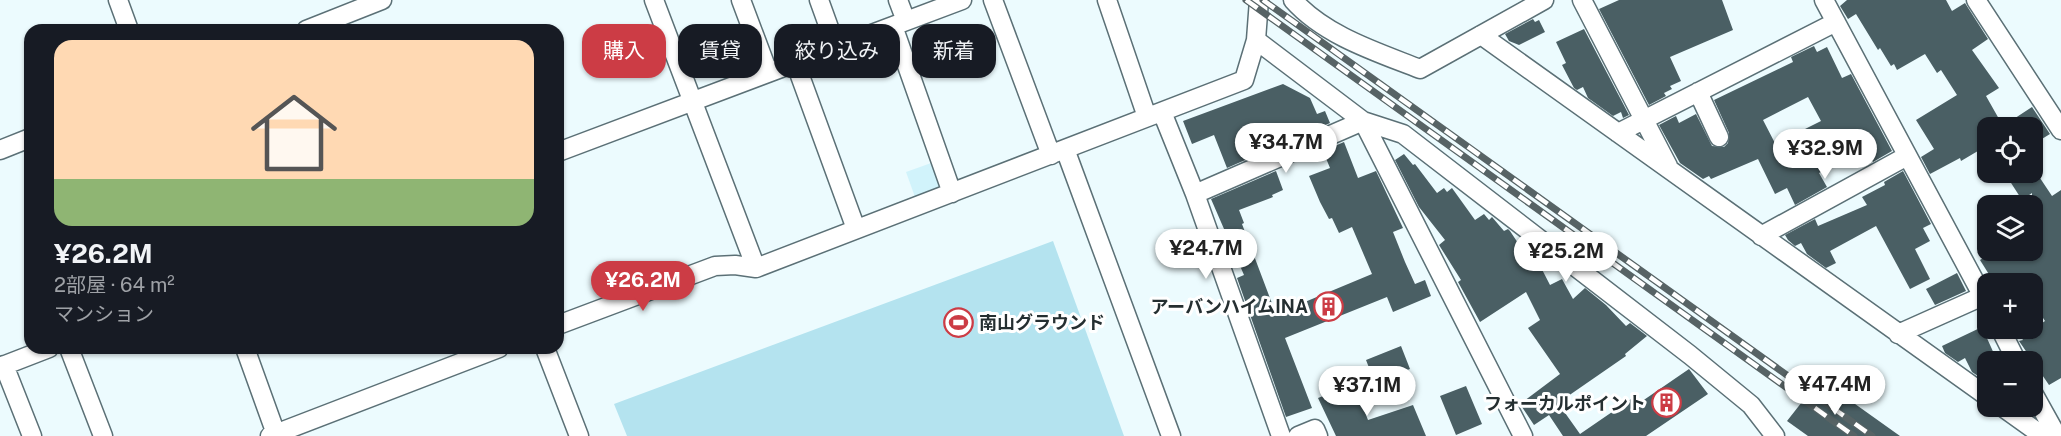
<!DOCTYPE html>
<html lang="ja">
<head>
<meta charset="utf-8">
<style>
	:root { --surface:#171b24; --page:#20242c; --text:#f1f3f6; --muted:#9ea1a6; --accent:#cc3c45 }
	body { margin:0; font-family:"Public Sans","Noto Sans JP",sans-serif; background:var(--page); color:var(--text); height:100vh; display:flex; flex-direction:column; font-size:22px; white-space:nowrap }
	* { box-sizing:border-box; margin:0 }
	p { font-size:20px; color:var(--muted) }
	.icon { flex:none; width:33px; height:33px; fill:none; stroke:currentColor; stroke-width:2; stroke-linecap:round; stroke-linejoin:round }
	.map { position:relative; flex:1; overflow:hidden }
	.drawer { position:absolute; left:24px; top:24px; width:540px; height:330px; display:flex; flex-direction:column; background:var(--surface); border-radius:18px; box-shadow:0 2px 4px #0004 }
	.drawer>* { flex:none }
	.top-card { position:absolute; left:582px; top:24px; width:570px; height:54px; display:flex; gap:12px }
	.controls { position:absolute; left:1977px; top:117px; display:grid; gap:12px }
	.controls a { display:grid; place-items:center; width:66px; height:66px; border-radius:12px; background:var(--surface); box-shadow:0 2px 4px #0004; font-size:30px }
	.price { position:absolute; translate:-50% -51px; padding:0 14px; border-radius:21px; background:#fff; color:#222; font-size:20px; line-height:39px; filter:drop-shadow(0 2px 3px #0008) }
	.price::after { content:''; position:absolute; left:50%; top:36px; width:18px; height:14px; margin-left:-9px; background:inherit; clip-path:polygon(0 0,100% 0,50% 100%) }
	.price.current { background:var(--accent); color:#fff }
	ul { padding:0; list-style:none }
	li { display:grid; align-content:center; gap:12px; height:318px; padding:0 30px }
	li span { display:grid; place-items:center; height:186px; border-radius:18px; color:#555 }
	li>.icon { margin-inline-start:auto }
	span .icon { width:108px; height:108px; fill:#fffc; stroke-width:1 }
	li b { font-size:26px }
	.chip { padding:0 21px; border-radius:18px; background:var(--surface); box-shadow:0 2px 4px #0004; font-size:21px; line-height:54px }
	.chip.current { background:var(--accent); color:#fff }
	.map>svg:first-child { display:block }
	.built { fill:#d1f3fb }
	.park { fill:#b4e3ef }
	.building { fill:#4a5f64; fill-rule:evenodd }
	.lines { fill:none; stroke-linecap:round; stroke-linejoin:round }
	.minor-casing { stroke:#5b7076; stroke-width:21 }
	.minor { stroke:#fff; stroke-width:18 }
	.rail-casing { stroke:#576365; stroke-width:7 }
	.rail { stroke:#fff; stroke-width:4.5; stroke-dasharray:14; stroke-linecap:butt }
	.labels { text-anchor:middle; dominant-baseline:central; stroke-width:6; stroke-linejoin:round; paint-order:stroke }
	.poi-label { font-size:18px; font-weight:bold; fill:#252f31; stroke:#fff; text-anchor:end }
</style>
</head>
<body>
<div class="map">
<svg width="2061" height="436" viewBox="0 0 2061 436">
	<rect width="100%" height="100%" fill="#ecfbfe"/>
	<!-- built -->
	<path class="built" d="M934 162 943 187 915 197 906 172Z"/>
	<!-- park -->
	<path class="park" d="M1053 241 1124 436H627L614 404Z"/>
	<!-- building -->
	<path class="building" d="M1619 0H1722L1733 30 1670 57 1681 81 1670 86 1672 89 1664 93 1666 96 1649 105 1599 9Z
		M1847 0H1946L1952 11 1965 3 1988 39 1972 50 1999 88 1986 96 2003 126 2032 107 2050 134 2032 145V128H1988V145L1961 161 1960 158 1930 174 1921 157 1934 149 1916 120 1957 95 1941 70 1937 73 1925 54 1897 70 1894 64 1891 66 1880 48 1878 50 1856 14 1848 19 1840 6Z
		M1533 19 1535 22 1539 20 1545 32 1519 45 1509 41 1505 34Z
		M1584 29 1629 115 1623 118 1621 112 1613 116 1588 98 1583 87 1577 90 1574 88 1562 65 1566 63 1556 42Z
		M1814 46 1817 52 1827 47 1842 78 1851 74 1892 151 1873 162 1865 148 1840 161 1819 173 1827 187 1795 205 1787 188 1775 194 1758 159 1711 179 1709 176 1703 179 1680 163 1659 125 1676 116 1679 123 1696 114 1712 146 1724 147 1728 143 1729 133 1714 100 1793 62 1791 57ZM1808 97 1821 121 1803 130 1806 134 1778 149 1763 120Z
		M1283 84 1310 98 1317 114 1325 111 1330 123 1227 168 1214 135 1192 144 1183 121Z
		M1344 142 1358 178 1376 171 1403 228 1393 232 1405 262 1415 284 1425 280 1431 296 1393 312 1387 297 1285 338 1312 408 1286 417 1237 278 1244 275 1211 199 1276 171 1283 190 1272 195 1273 197 1239 210 1244 223 1242 224 1276 314 1372 274 1352 227 1339 233 1332 218 1329 219 1320 202 1309 176 1330 168 1323 151Z
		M1404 154 1413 165 1415 164 1437 193 1444 188 1447 192 1452 188 1475 220 1484 214 1489 220 1492 217 1504 231 1508 229 1510 231 1524 252 1531 248 1550 285 1562 279 1573 299 1585 288 1606 305 1626 326 1630 323 1647 336 1625 354 1626 356 1558 403 1580 434 1631 399 1635 406 1689 369 1708 394 1646 436H1563L1549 415 1534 425 1520 404 1560 374 1528 328 1540 320 1526 292 1480 322 1458 282 1461 280 1439 245 1445 240 1419 207 1395 160Z
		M2032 166 2052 196 2061 190V378L2049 385 2019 341 2023 340 2021 337 2045 321 2032 301V284H1995L1980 260 1995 250H2032V193L2022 200 2004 172H2032Z
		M1903 171 1931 224 1923 228 1930 241 1915 249 1930 279 1910 289 1876 226 1830 251 1836 263 1826 268 1807 254 1801 243 1795 246 1788 240 1785 235 1815 219 1818 226 1867 205 1862 197 1885 185 1884 182Z
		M1957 273 1966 291 1935 305 1926 289Z
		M1982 327 1995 356 2000 353 2004 362H1988V378L1984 380 1972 372 1965 358 1958 362 1945 353 1942 346Z
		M1401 346 1410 369 1375 383 1366 360Z
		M1820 379 1900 436H1808L1787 421Z
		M1354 384 1368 420 1413 405 1426 436H1336L1318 398Z
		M1466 386 1482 424 1456 435 1440 396Z"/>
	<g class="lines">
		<defs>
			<path id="minor" d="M118 0 129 30
				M654 0 756 268
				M741 0 768 72
				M819 0 836 47
				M898 0 906 21
				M993 0 1051 155
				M1107 0 1147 117
				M1293 0C1325 36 1377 52 1420 69L1544 0
				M1582 0 1668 166
				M1824 0 1988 306
				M1976 0 2061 130
				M893 26 952 193
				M306 30 382 0
				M1481 35 1988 397
				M1256 40 1363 121 1403 134 1690 355 1751 405 1775 436
				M795 62 856 229
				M1698 92 1719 137
				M1162 112 1195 194 1281 436
				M1363 121 1523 436
				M1618 133 1836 22
				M1065 149 1171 436
				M0 150 30 138
				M558 152 962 0
				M1195 194 1363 121
				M1761 236 1907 156
				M558 325 715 266 735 265 756 268 1244 80 1256 40 1259 0
				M2000 328 2017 362
				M1898 334 1983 296
				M69 348 103 436
				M245 348 276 434
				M545 348 579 436
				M4 365 32 436
				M0 367 49 348
				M2032 391 2057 436
				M2001 406 2043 436
				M270 436 499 348
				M1298 436 1315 429 1318 436"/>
		</defs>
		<!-- minor casing -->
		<use href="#minor" class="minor-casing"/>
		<!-- minor -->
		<use href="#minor" class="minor"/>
		<defs>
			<path id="rail" d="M1246 0 1854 436
				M1263 0 1872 436"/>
		</defs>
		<!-- rail casing -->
		<use href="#rail" class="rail-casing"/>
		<!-- rail -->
		<use href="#rail" class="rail"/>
	</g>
	<!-- icons -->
	<defs>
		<symbol id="building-ring" viewBox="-11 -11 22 22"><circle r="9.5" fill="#fff" stroke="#cc3c45" stroke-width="1.5"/><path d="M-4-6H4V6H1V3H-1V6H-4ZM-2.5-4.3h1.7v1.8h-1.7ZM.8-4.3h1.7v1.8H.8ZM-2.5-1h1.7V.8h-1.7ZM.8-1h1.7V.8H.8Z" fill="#cc3c45"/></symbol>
		<symbol id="stadium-ring" viewBox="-11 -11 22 22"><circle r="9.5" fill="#fff" stroke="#cc3c45" stroke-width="1.5"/><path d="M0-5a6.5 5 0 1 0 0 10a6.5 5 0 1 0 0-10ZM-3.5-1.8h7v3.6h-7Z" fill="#cc3c45"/></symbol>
	</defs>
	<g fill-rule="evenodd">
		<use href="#building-ring" x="1312" y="290" width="33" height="33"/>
		<use href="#stadium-ring" x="942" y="306" width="33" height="33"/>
		<use href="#building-ring" x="1650" y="386" width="33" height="33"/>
	</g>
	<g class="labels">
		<!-- poi labels -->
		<g class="poi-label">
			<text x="1308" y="306">アーバンハイムINA</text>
			<text x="979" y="322" text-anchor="start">南山グラウンド</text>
			<text x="1646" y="403">フォーカルポイント</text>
		</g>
	</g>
</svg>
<div class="controls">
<a><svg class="icon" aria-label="locate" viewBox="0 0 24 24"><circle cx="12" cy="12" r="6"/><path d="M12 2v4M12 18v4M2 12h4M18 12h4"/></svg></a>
<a><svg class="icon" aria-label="layers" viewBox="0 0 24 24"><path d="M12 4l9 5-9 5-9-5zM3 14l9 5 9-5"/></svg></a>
<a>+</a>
<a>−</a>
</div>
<b class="price" style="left:1286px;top:174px">¥34.7M</b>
<b class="price" style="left:1825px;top:180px">¥32.9M</b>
<b class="price" style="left:1206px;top:280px">¥24.7M</b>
<b class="price" style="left:1566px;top:283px">¥25.2M</b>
<b class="price current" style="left:643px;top:312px">¥26.2M</b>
<b class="price" style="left:1835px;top:416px">¥47.4M</b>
<b class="price" style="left:1367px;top:417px">¥37.1M</b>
<div class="top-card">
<a class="chip current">購入</a>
<a class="chip">賃貸</a>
<a class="chip">絞り込み</a>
<a class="chip">新着</a>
</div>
<section class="drawer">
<ul>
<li><span style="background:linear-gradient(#ffd9b3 75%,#8fb573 0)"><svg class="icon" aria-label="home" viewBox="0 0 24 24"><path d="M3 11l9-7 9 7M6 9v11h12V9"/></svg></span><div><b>¥26.2M</b><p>2部屋 · 64 m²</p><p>マンション</p></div></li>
</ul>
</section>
</div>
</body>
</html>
